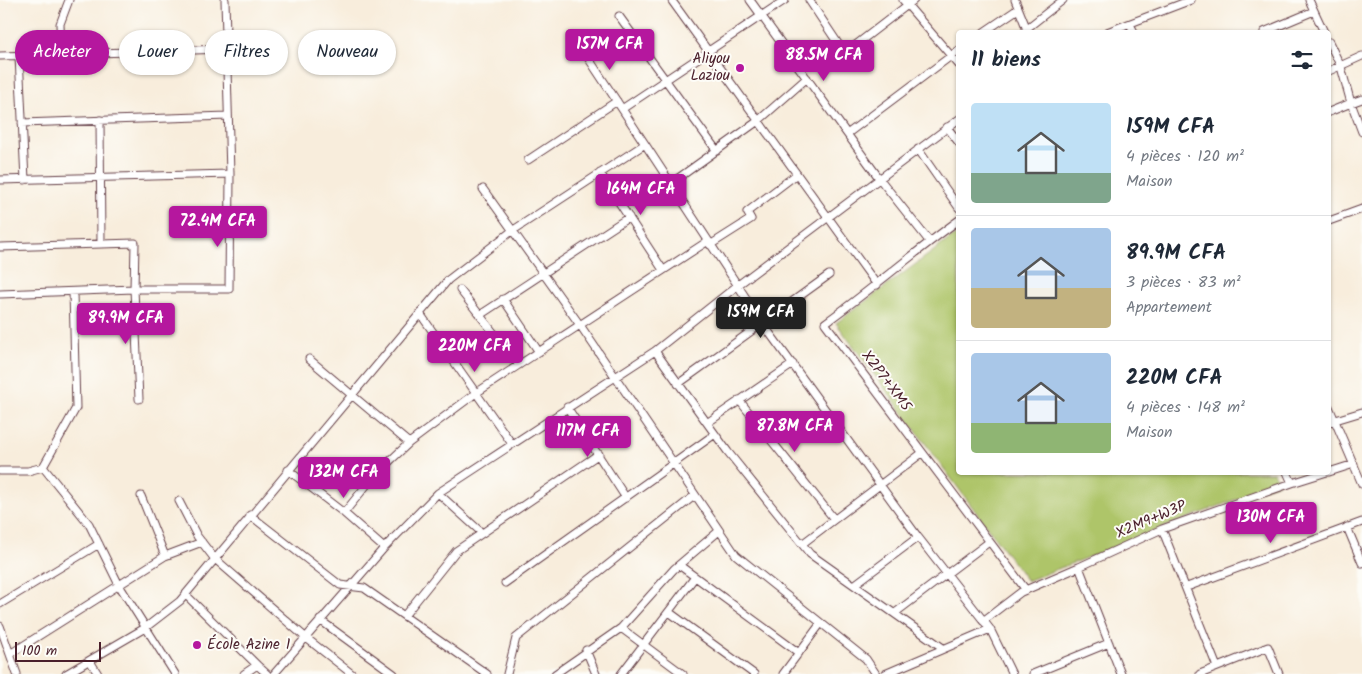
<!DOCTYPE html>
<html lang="fr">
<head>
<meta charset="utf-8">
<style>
	:root { --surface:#fff; --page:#f6f6f7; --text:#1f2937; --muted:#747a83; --line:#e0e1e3; --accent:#b5179e }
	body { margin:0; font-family:Kalam,sans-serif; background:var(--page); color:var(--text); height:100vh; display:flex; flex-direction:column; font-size:19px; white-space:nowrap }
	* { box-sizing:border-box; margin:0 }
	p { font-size:16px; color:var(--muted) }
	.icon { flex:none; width:28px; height:28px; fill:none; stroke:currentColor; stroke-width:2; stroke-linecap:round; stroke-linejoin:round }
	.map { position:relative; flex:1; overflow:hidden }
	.drawer { position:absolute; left:956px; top:30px; width:375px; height:445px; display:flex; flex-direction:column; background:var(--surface); border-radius:5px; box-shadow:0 1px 4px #0004 }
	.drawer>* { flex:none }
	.hud { position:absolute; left:15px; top:30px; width:475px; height:45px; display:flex; gap:10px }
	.scale { position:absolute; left:15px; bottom:12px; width:86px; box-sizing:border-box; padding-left:5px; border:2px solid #4a1f2b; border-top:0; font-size:14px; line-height:18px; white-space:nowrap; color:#4a1f2b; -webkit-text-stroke:4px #fdfcf7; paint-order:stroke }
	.price { position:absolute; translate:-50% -42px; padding:0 11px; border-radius:5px; background:var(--accent); color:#fff; font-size:16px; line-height:32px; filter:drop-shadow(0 1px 2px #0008) }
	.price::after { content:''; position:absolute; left:50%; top:30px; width:15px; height:11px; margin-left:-8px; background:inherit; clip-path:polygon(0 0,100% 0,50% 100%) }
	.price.selected { background:#222; color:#fff }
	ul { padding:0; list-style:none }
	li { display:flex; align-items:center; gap:15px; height:125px; padding:0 15px }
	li+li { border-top:1px solid var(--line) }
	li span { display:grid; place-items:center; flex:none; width:140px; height:100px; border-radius:5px; color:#555 }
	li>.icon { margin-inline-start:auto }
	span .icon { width:60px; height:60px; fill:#fffc; stroke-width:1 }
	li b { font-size:21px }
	h2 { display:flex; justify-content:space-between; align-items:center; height:60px; padding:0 15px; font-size:21px }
	.tag { padding:0 18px; border-radius:22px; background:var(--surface); box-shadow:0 1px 4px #0004; font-size:18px; line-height:45px }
	.tag.selected { background:var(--accent); color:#fff }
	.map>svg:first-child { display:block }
	.green { fill:#aec569; stroke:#7c724a }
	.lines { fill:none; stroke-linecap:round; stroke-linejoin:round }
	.minor-casing { stroke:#643e46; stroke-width:9 }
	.minor { stroke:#fff; stroke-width:7 }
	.poi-dot { fill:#b5179e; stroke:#fdfcf7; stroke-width:2 }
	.labels { text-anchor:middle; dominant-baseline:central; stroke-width:4; stroke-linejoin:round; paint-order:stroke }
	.poi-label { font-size:15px; fill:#4a1f2b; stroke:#fdfcf7; text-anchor:end }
	.street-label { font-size:15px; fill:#4a1f2b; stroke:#fdfcf7 }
</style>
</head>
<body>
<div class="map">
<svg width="1362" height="674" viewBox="0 0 1362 674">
	<rect width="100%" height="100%" fill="#fdfcf7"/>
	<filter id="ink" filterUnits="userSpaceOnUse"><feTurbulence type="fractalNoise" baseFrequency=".02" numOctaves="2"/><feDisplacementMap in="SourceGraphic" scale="10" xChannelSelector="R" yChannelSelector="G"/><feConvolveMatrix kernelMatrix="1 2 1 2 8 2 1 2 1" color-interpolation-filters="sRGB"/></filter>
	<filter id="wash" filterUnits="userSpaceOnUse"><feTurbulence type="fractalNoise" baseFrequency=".0096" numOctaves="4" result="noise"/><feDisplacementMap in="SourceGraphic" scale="20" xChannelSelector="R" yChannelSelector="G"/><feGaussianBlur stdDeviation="1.12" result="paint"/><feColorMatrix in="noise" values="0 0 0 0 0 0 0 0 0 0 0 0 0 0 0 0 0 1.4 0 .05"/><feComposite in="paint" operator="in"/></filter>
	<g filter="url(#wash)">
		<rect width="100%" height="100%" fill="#f8eddc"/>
		<!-- green -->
		<path class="green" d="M959 232V472H1274L1278 483 1027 581 836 323Z"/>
	</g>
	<g filter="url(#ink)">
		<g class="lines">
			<defs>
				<path id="minor" d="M750 0 879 178 929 241
					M785 0 622 109 763 324 918 537 990 629 1012 674
					M809 0 839 45 847 49 853 47 914 0
					M903 0 959 65
					M1015 0 1028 32
					M1309 0 1324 32
					M672 1 877 285
					M619 16 717 151
					M1130 24 1134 32
					M1026 29 1063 0
					M984 32 1018 9
					M1107 32 1191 0
					M1264 32 1314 11
					M1329 42 1341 67 1351 103 1362 99
					M579 44 622 109
					M61 54 60 24 69 0
					M0 56 226 49
					M19 56 25 180
					M1329 71 1362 56
					M1329 112 1351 103 1362 132
					M100 120 101 244
					M22 123 228 116
					M947 127 959 143
					M847 134 959 50
					M918 149 959 208
					M528 160 617 101
					M600 173 663 270
					M0 180 230 174
					M670 184 758 121 807 78
					M483 189 580 325 736 555 866 659 876 674
					M959 220C913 253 871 290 825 323L1026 590
					M1329 221 1362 209
					M710 245 751 219 747 212 797 174
					M0 247 135 243 134 289 139 399
					M460 290 519 365
					M73 292 76 408 43 467 89 524 119 585 175 674
					M0 294 134 289H229L230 174 225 0
					M503 299 539 352
					M421 315 512 444
					M480 315 629 217
					M655 351 728 452 810 554 943 648
					M309 359 409 443
					M678 384 829 275
					M739 400 834 519
					M567 407 626 498
					M1329 407 1362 484
					M1329 422 1362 412
					M707 423 793 364
					M288 470 344 513 384 548
					M0 471H28L43 467
					M1287 472 1292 483 1327 472
					M1329 472 1354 464
					M438 493 482 533
					M141 496 165 556
					M179 501 197 536 214 558 305 637 352 674
					M344 513 374 476 409 443 476 393 708 241
					M250 515 340 585 364 588 487 674
					M1347 527 1362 563
					M1162 529 1217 667
					M802 544 922 453
					M679 565 799 653
					M1079 567 1162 529 1292 483
					M505 583 715 434
					M854 585 918 537
					M1187 587 1362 522
					M186 595 257 665
					M0 604 99 544
					M669 612 754 674
					M895 613 989 542
					M404 616 456 551 599 454
					M320 620 394 674
					M983 621 1021 592 1079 567 1121 674
					M0 626 17 674
					M621 628 683 674
					M586 650 596 674
					M10 654 165 556 202 542
					M90 661 98 674
					M66 674 145 628 180 601 448 280 512 231 645 144
					M244 674 257 665 267 674
					M274 674 384 548 438 493 655 351 738 285 959 119
					M507 674 516 638 694 496
					M555 674 621 628 674 569 719 531
					M621 674 695 577
					M783 674 821 623
					M885 674 990 629
					M1033 674 1109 643
					M1200 674 1268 647 1279 674"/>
			</defs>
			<!-- minor casing -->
			<use href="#minor" class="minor-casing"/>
			<!-- minor -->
			<use href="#minor" class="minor"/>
		</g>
	</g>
	<!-- markers -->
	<g class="poi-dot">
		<circle cx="740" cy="68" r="5"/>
		<circle cx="197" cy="645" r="5"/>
	</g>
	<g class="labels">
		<!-- poi labels -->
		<g class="poi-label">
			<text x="730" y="59">Aliyou<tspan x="730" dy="17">Laziou</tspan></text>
			<text x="207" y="645" text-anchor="start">École Azine 1</text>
		</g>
		<!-- street labels -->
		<g class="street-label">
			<text transform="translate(886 381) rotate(53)">X2P7+XM5</text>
			<text transform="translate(1151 520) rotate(-23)">X2M9+W3P</text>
		</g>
	</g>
</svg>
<div class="scale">100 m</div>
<b class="price" style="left:610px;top:71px">157M CFA</b>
<b class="price" style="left:824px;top:82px">88.5M CFA</b>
<b class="price" style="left:641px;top:216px">164M CFA</b>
<b class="price" style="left:218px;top:248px">72.4M CFA</b>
<b class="price selected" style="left:761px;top:339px">159M CFA</b>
<b class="price" style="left:126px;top:345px">89.9M CFA</b>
<b class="price" style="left:475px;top:373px">220M CFA</b>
<b class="price" style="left:795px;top:453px">87.8M CFA</b>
<b class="price" style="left:588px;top:458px">117M CFA</b>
<b class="price" style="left:344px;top:499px">132M CFA</b>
<b class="price" style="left:1271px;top:544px">130M CFA</b>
<div class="hud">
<a class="tag selected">Acheter</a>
<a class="tag">Louer</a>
<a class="tag">Filtres</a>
<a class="tag">Nouveau</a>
</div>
<section class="drawer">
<h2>11 biens<svg class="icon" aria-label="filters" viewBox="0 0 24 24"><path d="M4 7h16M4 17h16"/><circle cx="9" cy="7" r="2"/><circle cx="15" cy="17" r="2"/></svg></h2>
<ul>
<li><span style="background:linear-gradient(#bfe0f5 70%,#7fa58c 0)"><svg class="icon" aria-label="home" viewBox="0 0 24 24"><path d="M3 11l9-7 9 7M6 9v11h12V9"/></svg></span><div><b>159M CFA</b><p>4 pièces · 120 m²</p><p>Maison</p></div></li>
<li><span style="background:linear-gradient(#a9c7e8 60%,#c2b280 0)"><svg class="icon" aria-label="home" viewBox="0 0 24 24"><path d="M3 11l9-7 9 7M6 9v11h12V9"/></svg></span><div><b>89.9M CFA</b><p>3 pièces · 83 m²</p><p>Appartement</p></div></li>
<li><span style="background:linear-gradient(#a9c7e8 70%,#8fb573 0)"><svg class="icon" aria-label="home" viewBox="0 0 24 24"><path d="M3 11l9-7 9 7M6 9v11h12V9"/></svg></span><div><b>220M CFA</b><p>4 pièces · 148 m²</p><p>Maison</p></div></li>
</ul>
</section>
</div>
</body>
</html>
